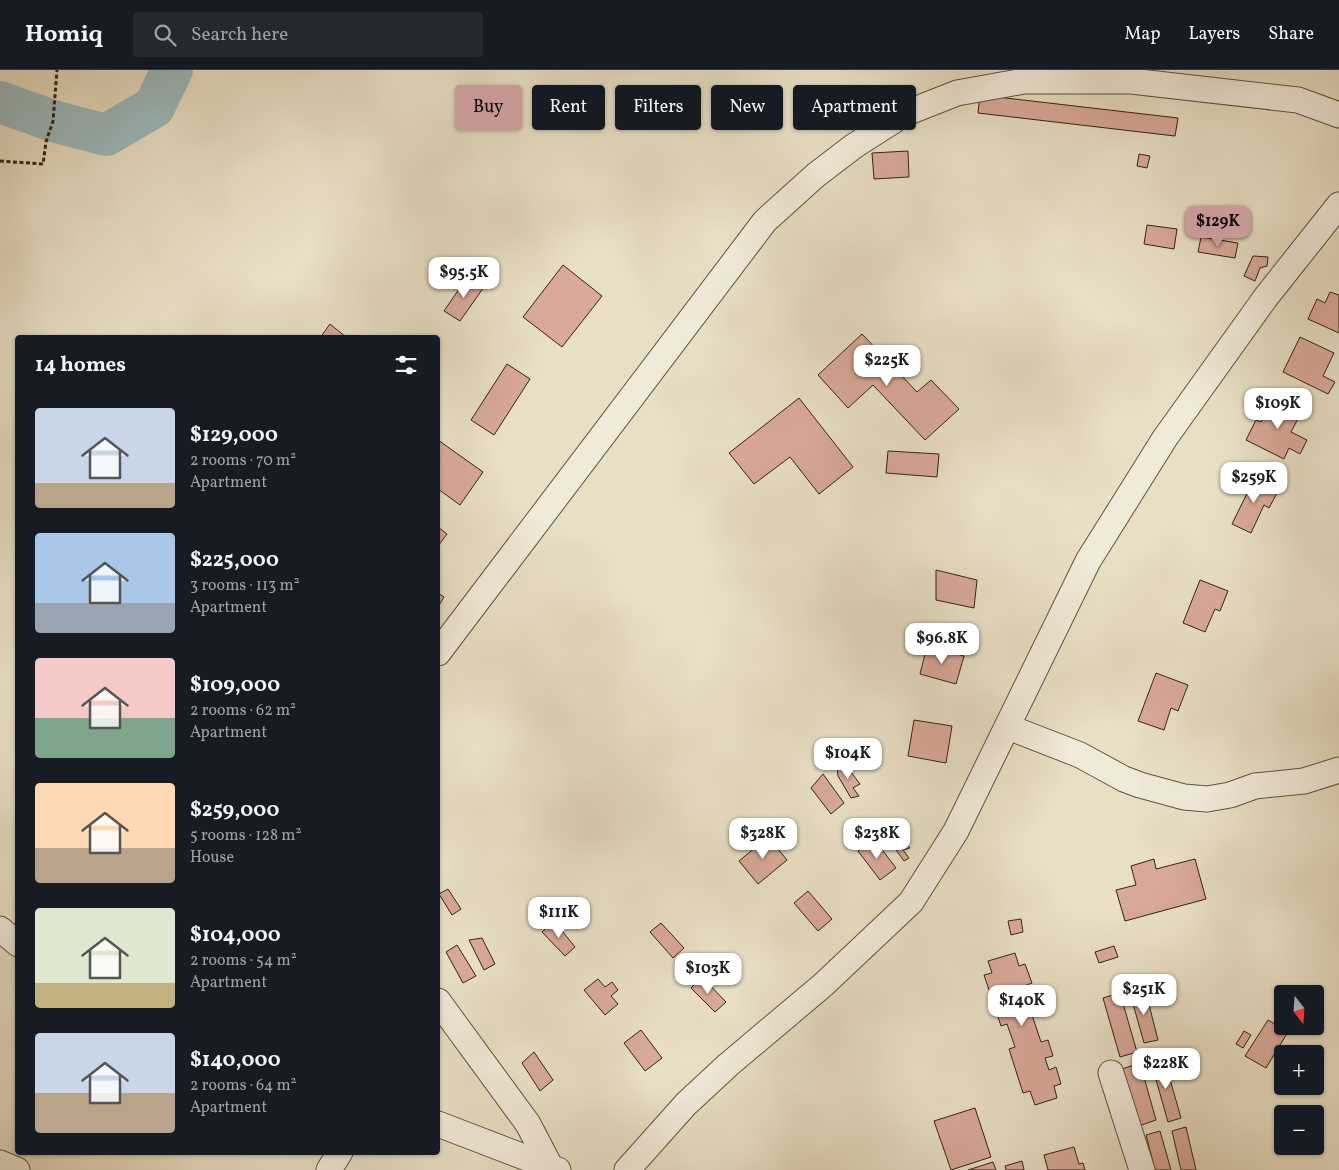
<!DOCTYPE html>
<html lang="en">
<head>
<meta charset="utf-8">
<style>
	:root { --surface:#171b24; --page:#242831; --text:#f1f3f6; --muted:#9ea1a6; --line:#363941; --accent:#c59692 }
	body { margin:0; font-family:Vollkorn,serif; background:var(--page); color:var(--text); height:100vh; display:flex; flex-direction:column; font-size:19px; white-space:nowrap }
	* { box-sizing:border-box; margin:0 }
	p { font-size:16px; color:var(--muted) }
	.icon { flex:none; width:28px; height:28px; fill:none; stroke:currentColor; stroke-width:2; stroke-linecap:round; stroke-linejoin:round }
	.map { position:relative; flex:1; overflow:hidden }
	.drawer { position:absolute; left:15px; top:265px; width:425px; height:820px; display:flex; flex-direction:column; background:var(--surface); border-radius:5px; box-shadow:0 1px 4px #0004 }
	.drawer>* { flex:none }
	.banner { position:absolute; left:455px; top:15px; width:475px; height:45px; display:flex; gap:10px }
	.needle { width:32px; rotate:163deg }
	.buttons { position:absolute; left:1274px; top:915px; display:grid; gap:10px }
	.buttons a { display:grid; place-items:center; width:50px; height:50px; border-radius:5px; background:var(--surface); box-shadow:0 1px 4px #0004; font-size:25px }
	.price { position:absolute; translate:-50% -42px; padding:0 11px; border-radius:10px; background:#fff; color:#222; font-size:16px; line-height:32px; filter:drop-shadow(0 1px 2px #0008) }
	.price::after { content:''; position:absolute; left:50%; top:30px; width:15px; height:11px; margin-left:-8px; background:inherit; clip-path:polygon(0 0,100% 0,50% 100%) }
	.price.active { background:var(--accent); color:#111 }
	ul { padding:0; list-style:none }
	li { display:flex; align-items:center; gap:15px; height:125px; padding:0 20px }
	li span { display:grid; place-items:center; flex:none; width:140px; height:100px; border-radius:5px; color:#555 }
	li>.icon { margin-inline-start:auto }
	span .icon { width:60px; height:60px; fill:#fffc; stroke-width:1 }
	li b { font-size:21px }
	h2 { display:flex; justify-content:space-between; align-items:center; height:60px; padding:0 20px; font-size:21px }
	.chip { padding:0 18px; border-radius:5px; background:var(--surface); box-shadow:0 1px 4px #0004; font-size:18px; line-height:45px }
	.chip.active { background:var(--accent); color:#111 }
	header { display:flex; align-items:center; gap:30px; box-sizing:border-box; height:70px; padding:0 25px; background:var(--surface); border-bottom:1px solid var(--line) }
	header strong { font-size:24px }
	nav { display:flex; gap:28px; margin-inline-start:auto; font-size:18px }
	.search { width:350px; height:45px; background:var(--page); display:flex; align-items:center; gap:12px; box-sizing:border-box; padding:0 18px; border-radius:5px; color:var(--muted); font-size:19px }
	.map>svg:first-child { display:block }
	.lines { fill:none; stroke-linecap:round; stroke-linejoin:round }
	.river { stroke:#9bbabe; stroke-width:42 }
	.building { fill:#d9a999; stroke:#332312 }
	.street-casing { stroke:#60523f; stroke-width:27 }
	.path { stroke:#332312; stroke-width:3; stroke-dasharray:4 2.5; stroke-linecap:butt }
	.street { stroke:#f0ead9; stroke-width:25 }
</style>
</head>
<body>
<header>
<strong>Homiq</strong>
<div class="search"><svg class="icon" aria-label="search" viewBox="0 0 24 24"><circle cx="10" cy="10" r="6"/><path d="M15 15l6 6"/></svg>Search here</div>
<nav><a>Map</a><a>Layers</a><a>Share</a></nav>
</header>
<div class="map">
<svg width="1339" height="1100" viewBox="0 0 1339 1100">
	<rect width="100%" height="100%" fill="#e8dfc5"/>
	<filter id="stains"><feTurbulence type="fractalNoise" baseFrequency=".004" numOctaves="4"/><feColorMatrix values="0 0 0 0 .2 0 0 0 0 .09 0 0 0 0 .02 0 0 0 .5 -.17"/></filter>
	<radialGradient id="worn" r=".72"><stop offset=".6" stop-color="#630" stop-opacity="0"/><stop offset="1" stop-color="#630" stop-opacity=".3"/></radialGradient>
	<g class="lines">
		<!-- river -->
		<path class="river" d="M0 32 53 51 106 65 154 37 172 0"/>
	</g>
	<!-- building -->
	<path class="building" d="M980 25 1178 48 1175 66 978 43Z
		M908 81 909 107 874 109 872 83Z
		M1139 84 1150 86 1147 98 1137 96Z
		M1147 155 1177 159 1174 179 1144 174Z
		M1201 167 1238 173 1235 188 1198 182Z
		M1253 186 1268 187 1267 196 1260 198 1255 211 1244 206Z
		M563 195 602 226 562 277 523 247Z
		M468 206 484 217 460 251 444 241Z
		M1330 222 1339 225V263L1308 249 1317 229 1325 233Z
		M330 254 347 268H320Z
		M862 264 917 322 931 310 959 339 925 370 873 315 848 338 818 305Z
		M1300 267 1334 283 1323 306 1335 312 1328 324 1283 302Z
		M507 294 530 309 494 365 471 350Z
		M1275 327 1302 341 1291 362 1307 370 1300 384 1289 378 1284 389 1246 370 1256 350 1261 352Z
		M799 328 853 397 819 424 790 387 754 414 729 383Z
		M438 370 483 402 460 435 438 419Z
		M888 381 939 384 937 407 886 403Z
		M1256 405 1272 413 1269 419 1277 423 1269 438 1264 435 1251 463 1232 454Z
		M438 457 447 464 438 476Z
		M936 500 977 510 974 538 936 530Z
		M1200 510 1228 521 1220 541 1215 539 1205 562 1183 553Z
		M438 523 444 527 438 537Z
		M927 576 964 586 956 614 920 604Z
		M1156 603 1188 615 1178 641 1171 638 1164 660 1138 651Z
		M914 650 952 656 946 693 908 686Z
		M844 693 860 714 853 718 859 726 851 728 838 706 837 698Z
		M823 704 844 733 831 744 811 718Z
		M892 758 910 778 903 780 909 788 904 791 889 770Z
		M768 767 787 790 758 814 739 791Z
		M874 769 896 798 880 810 858 781Z
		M1154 789 1156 799 1195 789 1206 829 1125 851 1116 820 1136 815 1131 796Z
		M448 819 461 839 452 845 439 824Z
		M808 821 832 849 818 861 794 833Z
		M1021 849 1023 862 1011 865 1008 851Z
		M554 851 575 877 565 886 542 862Z
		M661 853 684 878 673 888 650 862Z
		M482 868 495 894 484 900 469 870Z
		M457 875 476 906 463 913 446 882Z
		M1114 876 1118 887 1099 893 1095 882Z
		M1015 883 1019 896 1025 894 1032 913 1021 917 1024 925 1033 921 1039 940 1032 945 1041 972 1048 970 1053 986 1045 988 1049 1000 1056 997 1061 1014 1054 1016 1057 1028 1035 1035 1030 1021 1023 1023 1009 979 1015 977 1007 954 1001 956 984 905 992 903 988 891Z
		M702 907 726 932 715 942 691 918Z
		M598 909 605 917 612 912 618 920 611 926 618 934 605 945 584 920Z
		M1145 919 1158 970 1144 973 1130 923Z
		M1120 923 1137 982 1120 987 1103 928Z
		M1268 950 1288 962 1266 998 1245 986Z
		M641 960 662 988 645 1001 624 973Z
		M1244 961 1251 965 1243 978 1236 974Z
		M534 982 553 1010 540 1021 522 993Z
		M1164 988 1181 1048 1168 1052 1151 992Z
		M1140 993 1156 1050 1139 1056 1122 999Z
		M975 1038 991 1087 951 1100 934 1051Z
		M1186 1057 1196 1100H1181L1172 1061Z
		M1160 1061 1171 1100H1155L1146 1065Z
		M1074 1077 1079 1094 1083 1093 1085 1100H1048L1044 1085Z
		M1022 1091 1024 1100H1006L1005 1096Z
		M993 1092 996 1100H968Z"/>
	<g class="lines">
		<defs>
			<path id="street" d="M438 583 765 151 816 105 854 76 904 44 957 23 1024 11H1131L1298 30 1339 45
				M1008 657 1080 685 1124 709 1140 715 1184 727 1207 729 1230 725 1255 716 1304 711 1339 700
				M0 859 18 874
				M438 931 528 1054 550 1096
				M1111 1003 1142 1100
				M438 1054 558 1100
				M0 1093 17 1100
				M329 1100 340 1082
				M627 1100 686 1034 728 995 823 915 911 832 956 761 1088 491 1165 368 1266 227 1339 135"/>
		</defs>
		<!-- street casing -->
		<use href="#street" class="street-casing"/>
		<!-- path -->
		<path class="path" d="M0 91 43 94 46 72 53 51 57 0"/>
		<!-- street -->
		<use href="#street" class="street"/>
	</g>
	<rect width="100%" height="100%" filter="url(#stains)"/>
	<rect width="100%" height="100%" fill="url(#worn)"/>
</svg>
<div class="buttons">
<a><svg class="needle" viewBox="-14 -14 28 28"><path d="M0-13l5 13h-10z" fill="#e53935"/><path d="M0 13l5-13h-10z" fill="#9ea1a6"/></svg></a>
<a>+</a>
<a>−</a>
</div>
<b class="price active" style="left:1218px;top:178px">$129K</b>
<b class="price" style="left:464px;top:229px">$95.5K</b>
<b class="price" style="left:887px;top:317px">$225K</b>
<b class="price" style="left:1278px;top:360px">$109K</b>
<b class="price" style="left:1254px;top:434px">$259K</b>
<b class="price" style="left:942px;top:595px">$96.8K</b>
<b class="price" style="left:848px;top:710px">$104K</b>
<b class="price" style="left:763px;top:790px">$328K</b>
<b class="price" style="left:877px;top:790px">$238K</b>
<b class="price" style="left:559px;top:869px">$111K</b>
<b class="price" style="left:708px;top:925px">$103K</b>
<b class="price" style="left:1144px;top:946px">$251K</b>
<b class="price" style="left:1022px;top:957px">$140K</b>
<b class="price" style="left:1166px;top:1020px">$228K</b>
<div class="banner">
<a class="chip active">Buy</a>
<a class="chip">Rent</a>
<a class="chip">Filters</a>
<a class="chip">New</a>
<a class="chip">Apartment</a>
</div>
<section class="drawer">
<h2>14 homes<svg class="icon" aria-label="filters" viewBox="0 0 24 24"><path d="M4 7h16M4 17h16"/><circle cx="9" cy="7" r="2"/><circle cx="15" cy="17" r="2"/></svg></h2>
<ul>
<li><span style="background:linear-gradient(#c9d6e8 75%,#b9a48a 0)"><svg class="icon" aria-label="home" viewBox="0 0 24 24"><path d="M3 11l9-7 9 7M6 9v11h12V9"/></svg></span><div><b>$129,000</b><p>2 rooms · 70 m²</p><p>Apartment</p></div></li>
<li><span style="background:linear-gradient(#a9c7e8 70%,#9aa5b1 0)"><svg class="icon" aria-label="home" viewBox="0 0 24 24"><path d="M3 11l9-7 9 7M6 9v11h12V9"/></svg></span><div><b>$225,000</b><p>3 rooms · 113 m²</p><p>Apartment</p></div></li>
<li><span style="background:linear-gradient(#f6c9c9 60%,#7fa58c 0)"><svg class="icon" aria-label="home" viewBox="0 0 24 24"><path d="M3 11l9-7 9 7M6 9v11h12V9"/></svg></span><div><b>$109,000</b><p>2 rooms · 62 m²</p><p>Apartment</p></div></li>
<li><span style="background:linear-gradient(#ffd9b3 65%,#b9a48a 0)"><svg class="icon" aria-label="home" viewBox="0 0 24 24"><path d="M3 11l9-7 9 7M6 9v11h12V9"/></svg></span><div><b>$259,000</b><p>5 rooms · 128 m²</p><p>House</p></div></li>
<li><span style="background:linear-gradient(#dfe7d0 75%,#c2b280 0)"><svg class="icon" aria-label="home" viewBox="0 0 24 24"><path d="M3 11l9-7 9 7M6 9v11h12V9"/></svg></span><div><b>$104,000</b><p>2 rooms · 54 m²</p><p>Apartment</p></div></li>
<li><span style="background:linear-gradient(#c9d6e8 60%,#b9a48a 0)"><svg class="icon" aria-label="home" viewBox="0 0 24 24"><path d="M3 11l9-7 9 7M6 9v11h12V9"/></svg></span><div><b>$140,000</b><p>2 rooms · 64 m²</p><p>Apartment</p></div></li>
</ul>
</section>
</div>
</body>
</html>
